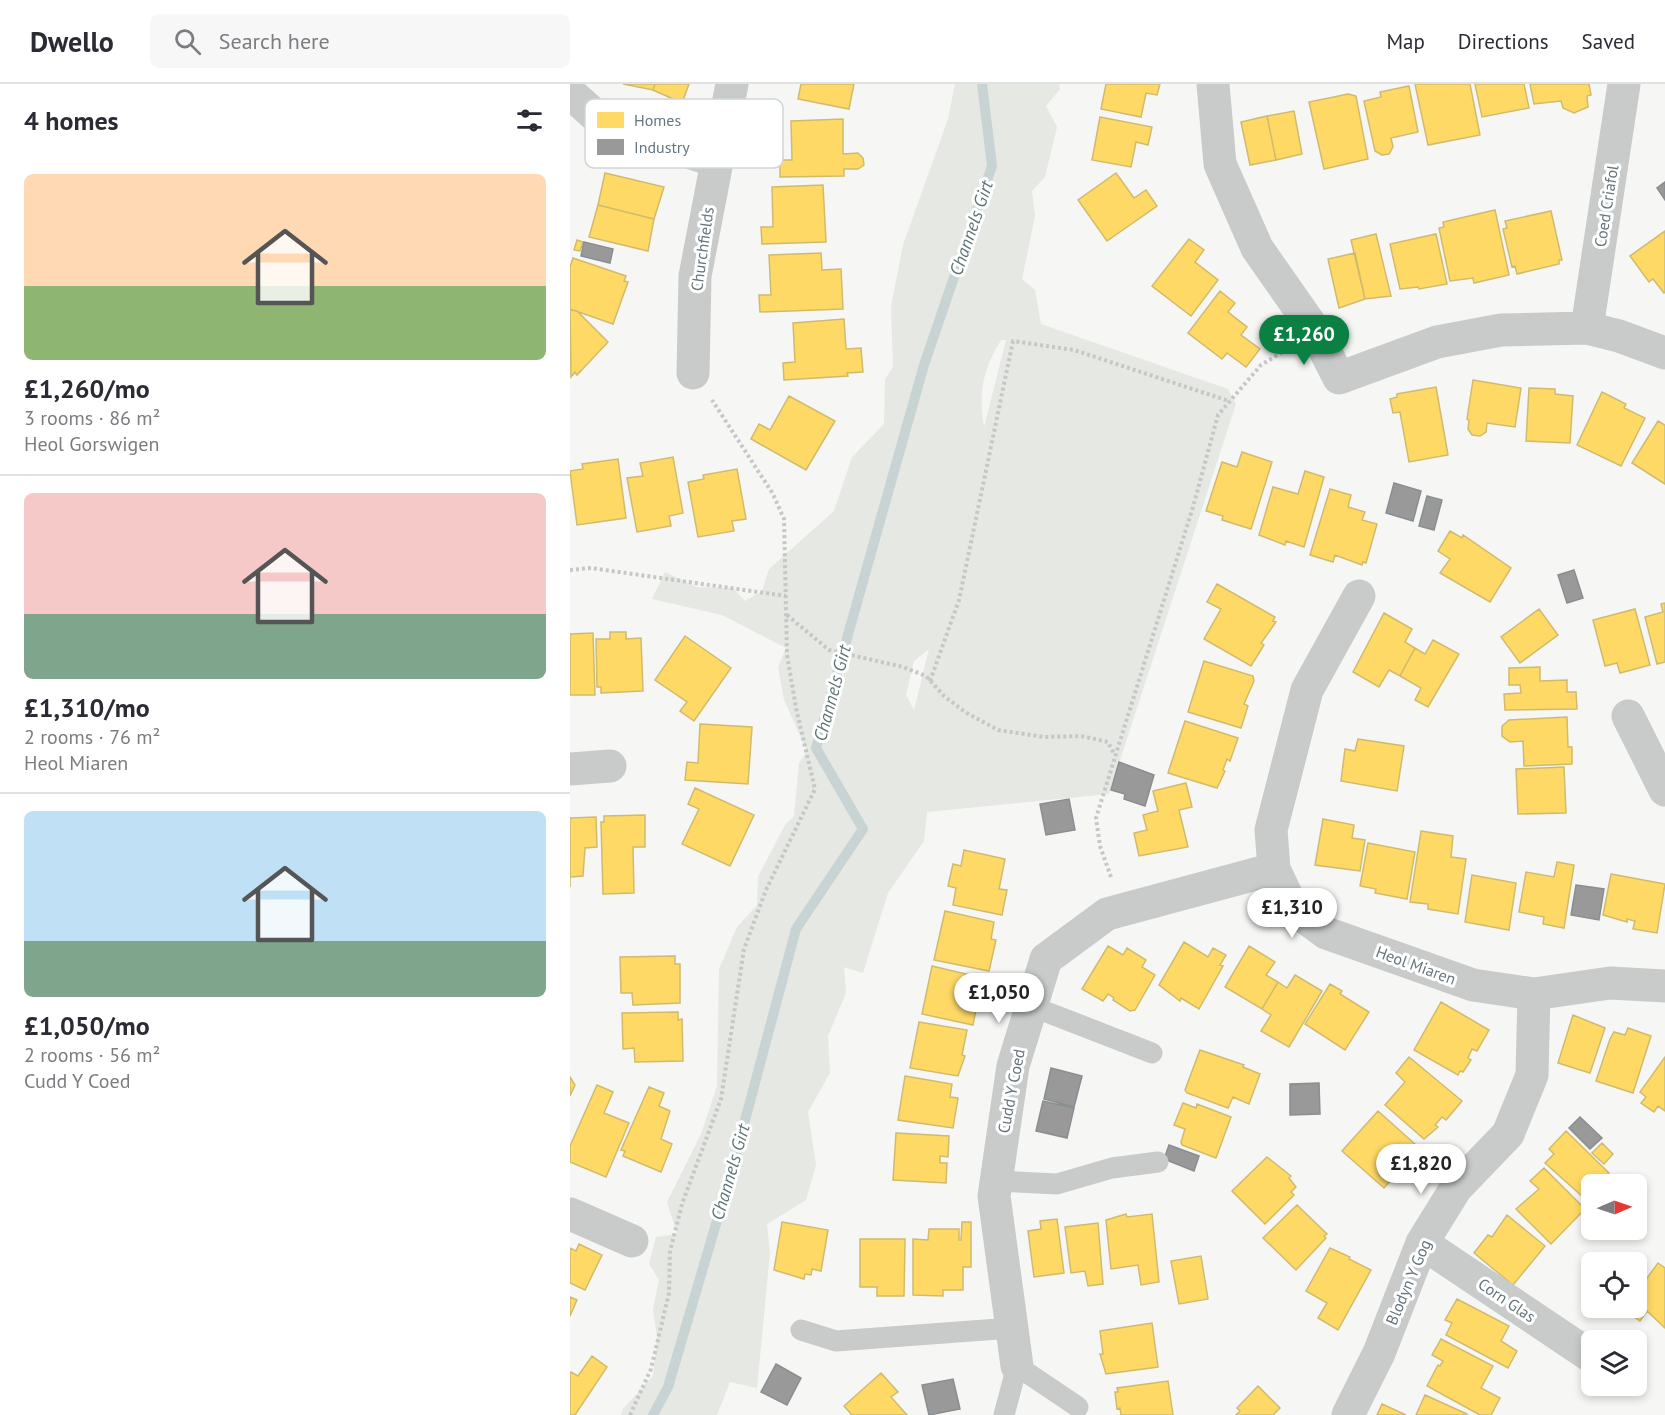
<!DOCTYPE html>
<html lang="en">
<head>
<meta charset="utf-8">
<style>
	:root { --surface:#fff; --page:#f7f7f7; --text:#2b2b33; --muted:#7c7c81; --line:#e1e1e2; --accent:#0b8043 }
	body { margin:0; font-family:"PT Sans",sans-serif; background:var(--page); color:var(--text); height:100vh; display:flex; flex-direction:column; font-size:22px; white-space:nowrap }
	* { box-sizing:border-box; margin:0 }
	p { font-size:20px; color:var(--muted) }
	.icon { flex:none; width:33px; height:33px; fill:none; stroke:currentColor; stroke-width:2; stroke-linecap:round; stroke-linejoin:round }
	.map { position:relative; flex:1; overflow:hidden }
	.panel { display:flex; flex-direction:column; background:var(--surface); width:570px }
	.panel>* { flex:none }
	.needle { width:39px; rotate:88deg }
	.tools { position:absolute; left:1011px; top:1090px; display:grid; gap:12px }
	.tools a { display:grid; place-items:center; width:66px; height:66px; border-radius:9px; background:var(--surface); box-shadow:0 3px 9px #0003; font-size:30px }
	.price { position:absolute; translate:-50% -51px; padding:0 14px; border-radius:21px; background:#fff; color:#222; font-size:20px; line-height:39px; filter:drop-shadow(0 2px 3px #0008) }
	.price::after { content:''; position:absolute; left:50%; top:36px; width:18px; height:14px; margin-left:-9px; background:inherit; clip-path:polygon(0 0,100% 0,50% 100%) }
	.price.active { background:var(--accent); color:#fff }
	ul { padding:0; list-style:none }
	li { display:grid; align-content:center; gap:12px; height:318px; padding:0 24px }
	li+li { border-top:2px solid var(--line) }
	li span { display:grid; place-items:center; height:186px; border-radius:9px; color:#555 }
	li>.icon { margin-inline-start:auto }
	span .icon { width:108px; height:108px; fill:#fffc; stroke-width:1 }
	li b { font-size:26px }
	h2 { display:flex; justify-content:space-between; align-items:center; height:72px; padding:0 24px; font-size:26px }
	header { display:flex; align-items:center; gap:36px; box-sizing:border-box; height:84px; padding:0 30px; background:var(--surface); border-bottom:2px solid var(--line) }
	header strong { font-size:28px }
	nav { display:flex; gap:33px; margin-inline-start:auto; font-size:21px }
	.search { width:420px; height:54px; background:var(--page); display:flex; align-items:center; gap:15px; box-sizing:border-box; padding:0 21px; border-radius:9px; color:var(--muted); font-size:22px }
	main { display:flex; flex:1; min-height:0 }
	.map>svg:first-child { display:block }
	.green { fill:#e6e8e3; fill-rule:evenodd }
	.homes { fill:#ffd966; stroke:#d0bb6d; stroke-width:1.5 }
	.industry { fill:#999; stroke:#898e91; stroke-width:1.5 }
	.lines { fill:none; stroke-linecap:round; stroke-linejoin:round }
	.stream { stroke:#c8d3d4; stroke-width:10 }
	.path { stroke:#c6c7c8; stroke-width:4; stroke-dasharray:3 3; stroke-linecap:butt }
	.lane { stroke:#c9cbca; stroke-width:21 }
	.street { stroke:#c9cbca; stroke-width:33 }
	.labels { text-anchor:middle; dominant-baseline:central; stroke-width:6; stroke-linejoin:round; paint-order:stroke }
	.street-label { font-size:16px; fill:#64767e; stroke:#fff }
	.water-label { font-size:18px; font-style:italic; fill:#5e7678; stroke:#fff }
	.key { fill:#fff; stroke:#d0d6d8; stroke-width:1.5 }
	.key-label { font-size:16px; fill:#64767e }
</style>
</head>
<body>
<header>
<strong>Dwello</strong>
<div class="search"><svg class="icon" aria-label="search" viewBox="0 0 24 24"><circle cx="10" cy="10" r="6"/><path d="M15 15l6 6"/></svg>Search here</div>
<nav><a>Map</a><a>Directions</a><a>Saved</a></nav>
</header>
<main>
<section class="panel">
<h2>4 homes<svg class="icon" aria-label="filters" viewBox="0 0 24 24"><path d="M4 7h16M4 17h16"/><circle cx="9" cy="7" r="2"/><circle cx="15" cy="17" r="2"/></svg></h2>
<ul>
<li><span style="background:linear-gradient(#ffd9b3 60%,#8fb573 0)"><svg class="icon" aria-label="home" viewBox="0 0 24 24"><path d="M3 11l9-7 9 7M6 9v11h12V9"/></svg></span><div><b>£1,260/mo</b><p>3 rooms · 86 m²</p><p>Heol Gorswigen</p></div></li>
<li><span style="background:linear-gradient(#f6c9c9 65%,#7fa58c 0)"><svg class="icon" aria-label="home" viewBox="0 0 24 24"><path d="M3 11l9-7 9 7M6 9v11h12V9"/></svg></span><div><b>£1,310/mo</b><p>2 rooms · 76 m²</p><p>Heol Miaren</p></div></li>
<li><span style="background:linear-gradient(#bfe0f5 70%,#7fa58c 0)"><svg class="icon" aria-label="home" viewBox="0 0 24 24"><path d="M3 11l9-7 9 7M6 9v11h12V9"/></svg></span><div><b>£1,050/mo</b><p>2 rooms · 56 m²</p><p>Cudd Y Coed</p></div></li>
</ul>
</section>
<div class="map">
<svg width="1095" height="1331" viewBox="0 0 1095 1331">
	<rect width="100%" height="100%" fill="#f6f6f5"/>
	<!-- green -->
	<path class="green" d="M385 0H489L490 5 476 22 487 43 475 93 462 107 465 132 452 195 465 206 471 240 658 305 666 320 539 710 357 728 354 757 318 809 293 889 274 883 276 909 258 952 260 989 238 1028 246 1081 236 1116 197 1140 200 1169 187 1304 160 1298 147 1331H51L53 1325 83 1292 87 1253 83 1225 89 1196 79 1180 86 1153 107 1150 97 1118 131 1050 147 1002 149 885 167 843 187 821 188 793 215 741 224 732 229 679 237 667 214 616 208 583 216 564 152 531 82 515 95 488 127 503 163 504 175 517 192 507 199 485 264 427 282 373 314 340 315 295 323 283 321 222 333 161 378 35ZM431 256H436L414 343C408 307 413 286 431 256ZM359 565 344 626 336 611 344 577Z"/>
	<!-- homes -->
	<path class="homes" d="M53 0H85L83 6Z
		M85 0H119L112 19 83 6Z
		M231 0H284L279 25 228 15Z
		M536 0H590L587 11 576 9 571 33 531 25Z
		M845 0H900L910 51 858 61Z
		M905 0H954L959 24 912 33Z
		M960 0H1019L1021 11 1017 12 1018 23 1004 29 993 24 991 17 964 20Z
		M839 2 848 48 821 54 823 63 819 70 812 71 805 67 794 17 811 13 810 8Z
		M778 10 786 12 798 75 754 85 739 18Z
		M724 27 732 70 706 76 697 32Z
		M697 32 706 76 680 81 671 38Z
		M530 33 582 43 578 61 566 58 561 83 522 76Z
		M273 35V70L288 69 293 74 294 81 288 85H274V92L210 93V76H222L221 37Z
		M35 89 94 103 84 135 28 121Z
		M546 89 564 114 576 106 587 122 537 157 508 116Z
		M253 101 256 158 192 160 191 143H203L202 103Z
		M28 121 84 135 78 167 19 153Z
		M925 126 939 191 904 199 903 194 880 197 869 144 874 143 873 138Z
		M981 127 992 176H989V180L947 190 945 182 942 183 933 145 937 144 935 137Z
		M1095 147V208L1094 209 1083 195 1079 198 1060 172Z
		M806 150 821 212 795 215 781 156Z
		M866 150 877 200 849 205 848 203 830 205 820 160Z
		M619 155 634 166 625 178 648 196 621 232 582 202Z
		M7 156 13 158 10 167 4 166Z
		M251 169 252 186 271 185 273 225 190 228 189 211H201L199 171Z
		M785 169 795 215 769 224 758 175Z
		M3 174 56 192 54 197 58 198 43 240 0 225V183Z
		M650 207 665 219 658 228 677 243 671 251 690 265 676 283 657 269 652 275 618 249Z
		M0 226 7 227 38 258 7 291 5 288 1 293Z
		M274 235 276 265 291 264 293 288 277 289 278 292 214 296 213 279 225 278 223 239Z
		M903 296 951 304 945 343 917 339 916 348 910 352 902 351 898 345 899 336 897 335Z
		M866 303 878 371 839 378 830 328 823 329 820 315 827 313V310Z
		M959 304 985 305V310L1003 312 1000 359 956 357Z
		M1032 308 1056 320 1054 324 1075 334 1051 382 1007 361Z
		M219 312 265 337 236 386 181 355 189 340 200 346Z
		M1088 337 1095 341V400L1062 379Z
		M672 368 702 378 681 445 652 436 653 432 636 427 652 378 667 383Z
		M103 373 113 429 99 432 101 442 67 448 57 394 73 392 70 379Z
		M48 375 56 434 7 441 0 387 13 385 12 380Z
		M167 385 176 435 162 437 164 447 128 453 118 398 134 395 133 391Z
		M735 387 754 393 734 463 716 457 715 461 689 451 703 403 728 410Z
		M760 405 781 411 778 423 795 428 792 436 807 440 796 479 793 478 792 481 765 471 763 478 740 471Z
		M880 447 892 454 893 451 941 484 920 518 870 489 880 475 868 467Z
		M647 500 705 533 703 537 706 538 691 559 694 561 681 582 634 555 651 525 637 518Z
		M1095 519V578L1087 580 1075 533 1093 528 1091 520Z
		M969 525 988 551 950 579 931 553Z
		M1065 525 1080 581 1050 589 1047 579 1035 582 1023 536Z
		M814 529 842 545 835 558 845 564 830 592 819 586 809 603 783 588Z
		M40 548H56V555L71 554 73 607 31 609V603H27L26 555H40Z
		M23 549 25 611H0V550Z
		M115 552 161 584 124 637 110 627 117 618 85 596Z
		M863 556 889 570 858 623 845 616 851 604 830 592 845 564 855 570Z
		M634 577 683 592 684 597 674 620 678 622 671 644 618 628Z
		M970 583V597L997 596V608H1006L1007 625 935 626 934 610 951 609 950 601H939V584Z
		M997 633 998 663H1002V680L954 682 953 657 940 658 932 652V642L939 636Z
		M615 637 668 654 660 677 657 675 653 686 655 687 647 704 598 689Z
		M130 640 182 643 178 700 115 696 117 678 128 679Z
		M788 655 834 662 827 707 771 697 775 665 785 667Z
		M994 683 996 729 948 730 946 685Z
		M616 699 622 723 609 726 618 763 569 772 564 749 577 746 573 731 588 727 583 707Z
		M125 704 184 731 160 782 112 760 129 725 118 720Z
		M75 731V763H63L64 809 33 810 31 738H34V732Z
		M26 733 27 763 15 764 13 792 0 793V803V734Z
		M753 735 784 741 782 754 795 756 790 787 745 781Z
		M851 747 883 752 881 773 896 775 888 830 858 825V820L840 818Z
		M798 759 845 768 837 815 805 809 806 805 790 802Z
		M394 766 435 775 429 805 437 806 432 831 383 821 386 804 378 802 383 780 391 782Z
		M987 778 1004 781 994 844 973 840 974 833 949 828 956 788 984 793Z
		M1041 790 1095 800 1087 849 1063 845 1065 837 1057 835V838L1033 831Z
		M902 791 946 799 939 846 895 838Z
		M375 827 424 838 421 855 426 856 419 887 364 876Z
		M614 858 638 873 643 864 656 871 650 881 653 882 629 925 611 914 610 917 589 901Z
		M538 862 553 871 557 864 576 876 572 883 585 891 565 926 560 927 543 916 544 914 538 910 533 917 512 905Z
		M679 862 705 878 696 891 708 898 692 925 655 903Z
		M105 872V880H110V919L63 921 62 909H51L50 873Z
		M362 882 413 894 409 914 402 913 400 918 407 920 403 941 352 930Z
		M725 891 752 907 719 963 691 947 701 931 692 925 708 898 717 904Z
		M760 900 772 907 770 910 799 928 775 966 735 940Z
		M871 918 919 946 907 967 902 965 898 974 901 976 893 988 890 987 888 991 844 966Z
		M108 928V936L112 935 113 977 65 978 64 964 53 965 52 929Z
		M1003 931 1035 944 1020 989 988 979Z
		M349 938 397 946 392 971 395 972 388 992 340 984Z
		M1058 944 1081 952 1063 1009 1026 997 1040 955 1044 948 1055 951Z
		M630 966 674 981 673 983 690 990 679 1020 663 1013 658 1024 617 1009 615 1006Z
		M839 973 892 1017 876 1036 872 1033 865 1041 868 1043 854 1055 815 1021 835 998 826 989Z
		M1095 973V1027L1088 1022 1084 1028 1071 1019 1076 1013 1070 1008Z
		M335 992 382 1000 380 1013 388 1014 383 1044 328 1036Z
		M0 993 5 1001 0 1012Z
		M27 1001 43 1008 34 1029 59 1039 36 1093 0 1078V1062Z
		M79 1003 94 1009 89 1022 100 1027 91 1055 102 1060 91 1088 53 1072 55 1067 51 1066Z
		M613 1019 626 1024 627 1020 661 1033 646 1074 612 1061 611 1058 615 1045 604 1041Z
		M808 1027 846 1061 843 1065 846 1067 827 1083 830 1086 814 1104 772 1067Z
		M996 1047 1039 1089 1030 1098 1033 1101H1022V1121L975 1079 984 1070 979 1065Z
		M326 1049 379 1052 378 1073 370 1072V1079H377L376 1099 323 1096Z
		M1032 1059 1043 1070 1034 1080 1022 1069Z
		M697 1073 721 1092 719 1094 726 1103 721 1108 724 1111 695 1140 662 1107Z
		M974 1084 1015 1125 981 1160 946 1125 969 1105 960 1097Z
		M727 1121 757 1150 754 1152 756 1154 726 1186 693 1154Z
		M556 1130 557 1133 582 1130 589 1198 571 1201 568 1181 541 1185 536 1136Z
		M937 1131 975 1162 943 1201 904 1169 918 1151 922 1153Z
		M487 1135 494 1189 464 1193 458 1147 471 1145 470 1137Z
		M212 1138 258 1146 251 1187 242 1185 241 1191 235 1190 234 1195 204 1186Z
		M392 1138H401V1183H393V1206H373V1212L343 1211V1155L358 1156 359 1145H389V1156H391Z
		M528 1139 533 1200 518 1202 515 1187 501 1189 495 1143Z
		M290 1155H335L334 1212H307V1203H290Z
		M9 1160 32 1171 15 1206 0 1199V1164L6 1167Z
		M760 1164 780 1173 779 1175 801 1186 768 1246 748 1234 757 1219 736 1207Z
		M631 1172 638 1215 609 1220 601 1177Z
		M1088 1179 1095 1184V1244L1077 1227 1070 1237 1055 1226 1066 1224V1209Z
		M0 1213 7 1216 0 1232Z
		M887 1215 939 1242 931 1257 947 1267 938 1284 876 1251 882 1239 875 1236Z
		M582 1239 588 1283 536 1290 530 1270H533L530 1247Z
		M871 1255 923 1282 911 1304 930 1314 921 1331H910L857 1302 868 1281 870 1282 873 1277 862 1271Z
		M22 1272 37 1283 5 1331H0V1290L1 1288 8 1292Z
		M311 1289 328 1308 321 1313 337 1331H282L274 1322Z
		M598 1297 603 1331H551L550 1324 547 1325 545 1308H548L547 1304Z
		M688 1302 710 1324 703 1331H666L670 1327 667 1324Z
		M855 1311 897 1330 896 1331H846Z
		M812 1320 836 1331H807Z"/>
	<!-- industry -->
	<path class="industry" d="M1095 98V116L1087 104Z
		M14 158 43 165 40 179 11 172Z
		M824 399 851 407 843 437 816 429Z
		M857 412 872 416 864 446 849 442Z
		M1004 486 1013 514 997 519 988 491Z
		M549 678 584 691 575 722 554 715 555 710 541 706Z
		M499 715 505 746 476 751 470 720Z
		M1006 801 1034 805 1029 836 1001 831Z
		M481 984 512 992 504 1023 474 1015Z
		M749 999 750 1030 720 1031V1000Z
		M473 1017 504 1024 497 1054 466 1047Z
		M1010 1033 1032 1054 1020 1065 999 1044Z
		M599 1061 629 1072 624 1087 594 1075Z
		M206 1280 231 1294 217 1321 191 1308Z
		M383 1295 390 1325 359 1331 352 1301Z"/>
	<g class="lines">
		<!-- stream -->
		<path class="stream" d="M83 1331 98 1303 161 1089 226 845 293 745 246 664 354 281 422 82 412 0"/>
		<!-- path -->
		<path class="path" d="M0 486 21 484 216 512
			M217 531 259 566 333 583 356 592 374 612 395 628 428 646 474 653 511 652 538 658 544 670
			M360 597 389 516 443 257 504 266 659 317
			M541 793 530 762 526 734 623 423 648 331 691 281 716 266
			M60 1331 81 1285 99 1209 100 1167 112 1120 151 1015 174 865 196 806 245 705 226 624 217 571 214 435 203 410 142 316"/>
		<!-- lane -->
		<path class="lane" d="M461 922 582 969
			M426 1097 487 1100 542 1084 588 1078
			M231 1246 266 1257 442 1244
			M434 1331 447 1282 508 1323"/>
		<!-- street -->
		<path class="street" d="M643 0 650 80 687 164 745 247 769 294 867 258 931 246 1017 244 1049 252 1095 269
			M0 9 37 42 146 77
			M1017 244 1054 0
			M123 289 125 192 162 0
			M789 512 737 606 701 746 704 785 723 825 756 849 903 901 964 910 1040 899 1095 902
			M1058 632 1095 706
			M0 685 40 682
			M0 1130 62 1157
			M852 1159 1022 1273
			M447 1282 424 1112 443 982 476 875 537 830 704 785
			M778 1331 809 1269 852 1159 886 1104 938 1050 962 991 964 910"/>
	</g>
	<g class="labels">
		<!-- street labels -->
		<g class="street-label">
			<text transform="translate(1036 122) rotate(-81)">Coed Criafol</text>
			<text transform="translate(132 165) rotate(-82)">Churchfields</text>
			<text transform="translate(846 881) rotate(20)">Heol Miaren</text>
			<text transform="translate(441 1007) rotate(-79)">Cudd Y Coed</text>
			<text transform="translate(838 1198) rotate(-67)">Blodyn Y Gog</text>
			<text transform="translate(937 1216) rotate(34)">Corn Glas</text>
		</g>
		<!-- water labels -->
		<g class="water-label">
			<text transform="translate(401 144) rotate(-71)">Channels Girt</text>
			<text transform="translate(262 609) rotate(-75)">Channels Girt</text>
			<text transform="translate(160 1088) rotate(-74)">Channels Girt</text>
		</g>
	</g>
	<!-- legend -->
	<rect x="15" y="15" width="198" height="69" rx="9" class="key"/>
	<rect x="27" y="28" width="27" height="16" fill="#ffd966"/>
	<rect x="27" y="55" width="27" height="16" fill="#999"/>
	<g class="key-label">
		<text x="64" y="42">Homes</text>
		<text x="64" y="69">Industry</text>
	</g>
</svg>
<div class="tools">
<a><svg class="needle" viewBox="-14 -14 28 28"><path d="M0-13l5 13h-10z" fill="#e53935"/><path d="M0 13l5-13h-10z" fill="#7c7c81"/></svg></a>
<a><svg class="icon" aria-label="locate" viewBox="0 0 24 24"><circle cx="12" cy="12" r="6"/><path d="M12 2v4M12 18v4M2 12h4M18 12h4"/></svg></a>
<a><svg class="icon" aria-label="layers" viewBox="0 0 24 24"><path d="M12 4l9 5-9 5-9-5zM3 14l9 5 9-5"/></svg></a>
</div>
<b class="price active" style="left:734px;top:282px">£1,260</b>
<b class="price" style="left:722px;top:855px">£1,310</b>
<b class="price" style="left:429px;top:940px">£1,050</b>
<b class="price" style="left:851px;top:1111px">£1,820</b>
</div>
</main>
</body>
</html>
